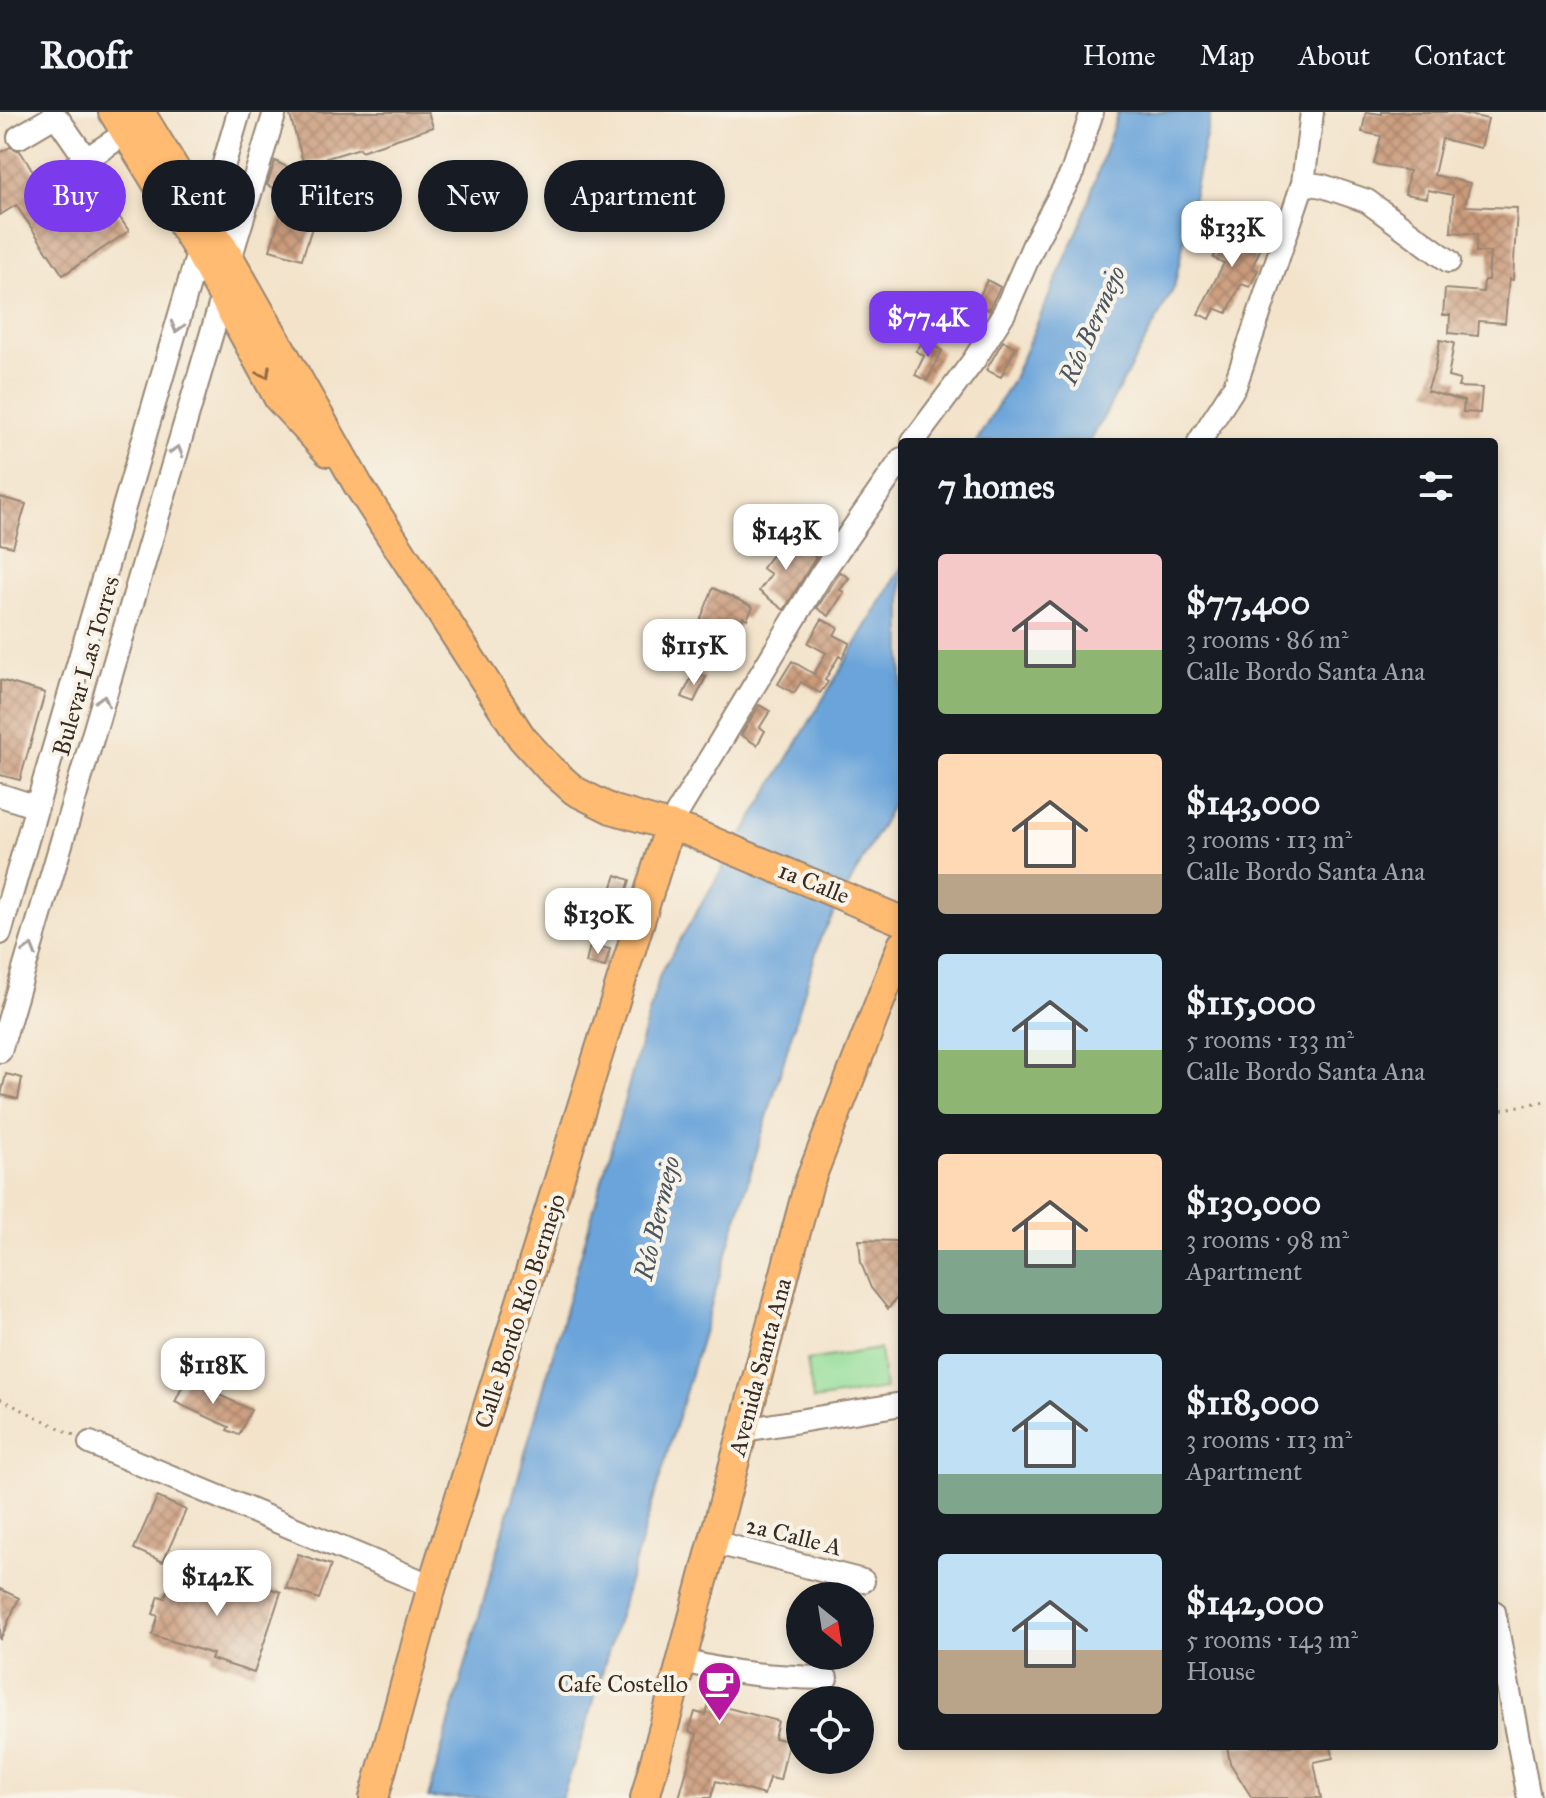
<!DOCTYPE html>
<html lang="en">
<head>
<meta charset="utf-8">
<style>
	:root { --surface:#171b24; --page:#242831; --text:#f1f3f6; --muted:#9ea1a6; --line:#363941; --accent:#7c3aed }
	body { margin:0; font-family:"IM FELL Great Primer",serif; background:var(--page); color:var(--text); height:100vh; display:flex; flex-direction:column; font-size:30px; white-space:nowrap }
	* { box-sizing:border-box; margin:0 }
	p { font-size:26px; color:var(--muted) }
	.icon { flex:none; width:44px; height:44px; fill:none; stroke:currentColor; stroke-width:2; stroke-linecap:round; stroke-linejoin:round }
	.map { position:relative; flex:1; overflow:hidden }
	.panel { position:absolute; left:898px; top:326px; width:600px; height:1312px; display:flex; flex-direction:column; background:var(--surface); border-radius:8px; box-shadow:0 4px 12px #0003 }
	.panel>* { flex:none }
	.hud { position:absolute; left:24px; top:48px; width:754px; height:72px; display:flex; gap:16px }
	.needle { width:52px; rotate:150deg }
	.buttons { position:absolute; left:786px; top:1470px; display:grid; gap:16px }
	.buttons a { display:grid; place-items:center; width:88px; height:88px; border-radius:50%; background:var(--surface); box-shadow:0 4px 12px #0003; font-size:40px }
	.price { position:absolute; translate:-50% -68px; padding:0 18px; border-radius:16px; background:#fff; color:#222; font-size:26px; line-height:52px; filter:drop-shadow(0 2px 4px #0008) }
	.price::after { content:''; position:absolute; left:50%; top:48px; width:24px; height:18px; margin-left:-12px; background:inherit; clip-path:polygon(0 0,100% 0,50% 100%) }
	.price.on { background:var(--accent); color:#fff }
	ul { padding:0; list-style:none }
	li { display:flex; align-items:center; gap:24px; height:200px; padding:0 40px }
	li span { display:grid; place-items:center; flex:none; width:224px; height:160px; border-radius:8px; color:#555 }
	li>.icon { margin-inline-start:auto }
	span .icon { width:96px; height:96px; fill:#fffc; stroke-width:1 }
	li b { font-size:34px }
	h2 { display:flex; justify-content:space-between; align-items:center; height:96px; padding:0 40px; font-size:34px }
	.pill { padding:0 28px; border-radius:36px; background:var(--surface); box-shadow:0 4px 12px #0003; font-size:28px; line-height:72px }
	.pill.on { background:var(--accent); color:#fff }
	header { display:flex; align-items:center; gap:48px; box-sizing:border-box; height:112px; padding:0 40px; background:var(--surface); border-bottom:2px solid var(--line) }
	header strong { font-size:38px }
	nav { display:flex; gap:44px; margin-inline-start:auto; font-size:28px }
	.map>svg:first-child { display:block }
	.pitch { fill:#95de99; stroke:#68845c; stroke-width:2 }
	.water { fill:#6aa4da; stroke:#52677c; stroke-width:2 }
	.building { fill:url(#building-cross-hatch) }
	.lines { fill:none; stroke-linecap:round; stroke-linejoin:round }
	.minor-casing { stroke:#978674; stroke-width:26 }
	.major-casing { stroke:#978674; stroke-width:32 }
	.path { stroke:#978674; stroke-width:3; stroke-dasharray:2 6; stroke-linecap:butt }
	.minor { stroke:#fff; stroke-width:22 }
	.major { stroke:#ffbb71; stroke-width:28 }
	.oneway { stroke:#a79f9a }
	.oneway2 { stroke:#936b43 }
	.labels { text-anchor:middle; dominant-baseline:central; stroke-width:8; stroke-linejoin:round; paint-order:stroke }
	.street-label { font-size:24px; fill:#3b2a1e; stroke:#f7f3e8 }
	.poi-label { font-size:24px; fill:#3b2a1e; stroke:#f7f3e8; text-anchor:end }
	.water-label { font-size:26px; font-style:italic; fill:#4b5560; stroke:#f7f3e8 }
</style>
</head>
<body>
<header>
<strong>Roofr</strong>
<nav><a>Home</a><a>Map</a><a>About</a><a>Contact</a></nav>
</header>
<div class="map">
<svg width="1546" height="1686" viewBox="0 0 1546 1686">
	<defs>
		<pattern id="building-cross-hatch" width="8" height="8" patternUnits="userSpaceOnUse" patternTransform="scale(2)"><rect width="8" height="8" fill="#cb9b7c"/><path d="M0 0l8 8M0 8l8-8" fill="none" stroke="#a67f65"/></pattern>
	</defs>
	<rect width="100%" height="100%" fill="#f7f3e8"/>
	<filter id="ink" filterUnits="userSpaceOnUse"><feTurbulence type="fractalNoise" baseFrequency=".0125" numOctaves="2"/><feDisplacementMap in="SourceGraphic" scale="16" xChannelSelector="R" yChannelSelector="G"/><feConvolveMatrix kernelMatrix="1 2 1 2 8 2 1 2 1" color-interpolation-filters="sRGB"/></filter>
	<filter id="wash" filterUnits="userSpaceOnUse"><feTurbulence type="fractalNoise" baseFrequency=".006" numOctaves="4" result="noise"/><feDisplacementMap in="SourceGraphic" scale="32" xChannelSelector="R" yChannelSelector="G"/><feGaussianBlur stdDeviation="1.8" result="paint"/><feColorMatrix in="noise" values="0 0 0 0 0 0 0 0 0 0 0 0 0 0 0 0 0 1.4 0 .05"/><feComposite in="paint" operator="in"/></filter>
	<g filter="url(#wash)">
		<rect width="100%" height="100%" fill="#f3e3ca"/>
		<!-- pitch -->
		<path class="pitch" d="M880 1237 885 1277 813 1288 807 1248Z"/>
		<!-- water -->
		<path class="water" d="M1118 0H1211L1174 176 1090 330H976L1012 269 1081 111Z
			M902 454V675L820 827 585 1618 562 1686H428L660 862Z"/>
		<g id="blocks">
			<!-- building -->
			<path class="building" d="M289 0H428L433 15 361 39 360 36 304 53Z
				M1366 0 1382 2V0H1455L1488 7 1481 36 1442 27 1434 63 1470 71 1465 94 1517 96 1513 168 1509 167 1505 211 1479 209 1478 224 1449 221 1450 203H1443L1445 177 1483 180 1484 168H1488L1490 140H1476L1477 122 1451 120 1453 83 1428 78 1427 86 1405 82 1409 59 1374 52 1381 24 1362 20Z
				M10 35 20 39 38 67 39 77 48 85 59 82 90 62 129 119 63 163 16 93 0 103V41Z
				M275 49 295 59 284 81 267 73Z
				M282 99 314 109 302 147 270 138Z
				M1226 114 1249 124 1251 120 1265 126 1252 156 1258 158 1250 175 1241 172 1227 201 1215 196 1210 207 1198 202 1224 151 1213 146Z
				M987 168 1000 175 989 198 976 192Z
				M925 227 942 239 927 269 915 263 924 244 916 239Z
				M1440 228 1454 231 1448 265 1460 268 1458 275 1482 276 1480 301 1463 300 1464 289 1427 279 1435 256Z
				M1003 229 1016 235 1001 265 986 258Z
				M0 385 26 392 13 435 0 432Z
				M787 424 816 445 784 498 759 479 771 462 762 456Z
				M840 460 849 466 840 478 844 480 829 504 817 496Z
				M713 476 753 495 747 507 743 505 726 543 715 537 722 524 698 514Z
				M822 507 838 516 834 523 850 531 842 546 839 544 825 568 828 570 820 581 801 570 794 581 778 572 792 549 814 562 826 541 808 531Z
				M694 560 706 565 694 590 682 585Z
				M0 568 45 581 20 668 0 663Z
				M759 593 770 599 760 615 765 619 757 633 741 623Z
				M616 763 630 768 619 802 604 797Z
				M590 833 610 837 605 855 586 851Z
				M6 962 22 966 18 987 1 983Z
				M859 1128 898 1129 902 1139V1179L888 1197 871 1176 861 1151Z
				M186 1267 251 1298 239 1323 227 1318 229 1315 175 1290Z
				M157 1385 186 1398 163 1450 134 1437Z
				M298 1442 331 1453 319 1487 286 1476Z
				M175 1456 235 1476 238 1466 281 1480 254 1561 211 1547 213 1542 152 1523 158 1504 153 1502 159 1484 165 1486Z
				M0 1477 19 1486 0 1528Z
				M709 1591 778 1609 774 1626 789 1629 780 1668 769 1666 764 1683 716 1669 711 1686H679L697 1622 689 1619 695 1600 706 1603Z
				M1227 1634H1331L1333 1646 1314 1650 1321 1686H1252L1230 1651Z"/>
		</g>
	</g>
	<g filter="url(#ink)">
		<use href="#blocks" fill-opacity="0" stroke="#978674" stroke-width="2"/>
		<g class="lines">
			<defs>
				<path id="minor" d="M19 25 53 5 59 8 86 47
					M51 70 126 21
					M1303 71 1323 74 1367 89 1449 149
					M913 330 974 248 1004 201 1035 130 1072 61 1092 0
					M1199 330 1235 274 1303 71 1312 0
					M0 683 37 695
					M670 713 822 461 902 347
					M0 821 239 0
					M0 939 223 183 230 147 275 0
					M744 1318 902 1292
					M90 1331 432 1474
					M713 1430 863 1469
					M1494 1500 1529 1686
					M681 1548C728 1562 778 1565 826 1566"/>
				<path id="major" d="M113 0 199 140 279 287 328 340
					M140 0 230 147 358 373 522 626 550 657 575 679 611 697 690 720 902 809
					M374 1686 432 1474 670 713
					M645 1686 809 1071 902 833"/>
			</defs>
			<!-- minor casing -->
			<use href="#minor" class="minor-casing"/>
			<!-- major casing -->
			<use href="#major" class="major-casing"/>
			<!-- path -->
			<path class="path" d="M1494 999 1546 989
				M0 1287 76 1324"/>
			<!-- minor -->
			<use href="#minor" class="minor"/>
			<!-- major -->
			<use href="#major" class="major"/>
		</g>
		<!-- one-way arrows -->
		<defs><path id="oneway-chevron" d="M-2-3.5L2.5 0L-2 3.5" fill="none" stroke-width="1.6" stroke-linecap="round" stroke-linejoin="round" transform="scale(2)"/></defs>
		<g class="oneway">
			<use href="#oneway-chevron" transform="translate(177 215) rotate(106)"/>
			<use href="#oneway-chevron" transform="translate(177 339) rotate(-74)"/>
			<use href="#oneway-chevron" transform="translate(103 588) rotate(-74)"/>
			<use href="#oneway-chevron" transform="translate(30 838) rotate(-74)"/>
		</g>
		<use class="oneway2" href="#oneway-chevron" transform="translate(265 261) rotate(61)"/>
	</g>
	<!-- icons -->
	<defs>
		<symbol id="cafe-pin" viewBox="-11 -11 22 30"><path d="M0 17L-7.5 6A9.5 9.5 0 1 1 7.5 6Z" fill="#b5179e" stroke="#f7f3e8"/><path d="M-5.5-4.5H6V0H3Q3 3.5 0 3.5H-2.5Q-5.5 3.5-5.5 0ZM3-3.2v2h1.7v-2ZM-6 4.5H4V6H-6Z" fill="#fff"/></symbol>
	</defs>
	<g fill-rule="evenodd">
		<use href="#cafe-pin" x="694" y="1546" width="51" height="69"/>
	</g>
	<g class="labels">
		<!-- street labels -->
		<g class="street-label">
			<text transform="translate(86 554) rotate(-74)">Bulevar Las Torres</text>
			<text transform="translate(814 771) rotate(22)">1a Calle</text>
			<text transform="translate(520 1199) rotate(-72)">Calle Bordo Río Bermejo</text>
			<text transform="translate(760 1255) rotate(-75)">Avenida Santa Ana</text>
			<text transform="translate(794 1424) rotate(14)">2a Calle A</text>
		</g>
		<!-- poi labels -->
		<g class="poi-label">
			<text x="688" y="1572">Cafe Costello</text>
		</g>
		<!-- water labels -->
		<g class="water-label">
			<text transform="translate(1092 213) rotate(-66)">Río Bermejo</text>
			<text transform="translate(657 1106) rotate(-77)">Río Bermejo</text>
		</g>
	</g>
</svg>
<div class="buttons">
<a><svg class="needle" viewBox="-14 -14 28 28"><path d="M0-13l5 13h-10z" fill="#e53935"/><path d="M0 13l5-13h-10z" fill="#9ea1a6"/></svg></a>
<a><svg class="icon" aria-label="locate" viewBox="0 0 24 24"><circle cx="12" cy="12" r="6"/><path d="M12 2v4M12 18v4M2 12h4M18 12h4"/></svg></a>
</div>
<b class="price" style="left:1232px;top:157px">$133K</b>
<b class="price on" style="left:928px;top:247px">$77.4K</b>
<b class="price" style="left:786px;top:460px">$143K</b>
<b class="price" style="left:694px;top:575px">$115K</b>
<b class="price" style="left:598px;top:844px">$130K</b>
<b class="price" style="left:213px;top:1294px">$118K</b>
<b class="price" style="left:217px;top:1506px">$142K</b>
<div class="hud">
<a class="pill on">Buy</a>
<a class="pill">Rent</a>
<a class="pill">Filters</a>
<a class="pill">New</a>
<a class="pill">Apartment</a>
</div>
<section class="panel">
<h2>7 homes<svg class="icon" aria-label="filters" viewBox="0 0 24 24"><path d="M4 7h16M4 17h16"/><circle cx="9" cy="7" r="2"/><circle cx="15" cy="17" r="2"/></svg></h2>
<ul>
<li><span style="background:linear-gradient(#f6c9c9 60%,#8fb573 0)"><svg class="icon" aria-label="home" viewBox="0 0 24 24"><path d="M3 11l9-7 9 7M6 9v11h12V9"/></svg></span><div><b>$77,400</b><p>3 rooms · 86 m²</p><p>Calle Bordo Santa Ana</p></div></li>
<li><span style="background:linear-gradient(#ffd9b3 75%,#b9a48a 0)"><svg class="icon" aria-label="home" viewBox="0 0 24 24"><path d="M3 11l9-7 9 7M6 9v11h12V9"/></svg></span><div><b>$143,000</b><p>3 rooms · 113 m²</p><p>Calle Bordo Santa Ana</p></div></li>
<li><span style="background:linear-gradient(#bfe0f5 60%,#8fb573 0)"><svg class="icon" aria-label="home" viewBox="0 0 24 24"><path d="M3 11l9-7 9 7M6 9v11h12V9"/></svg></span><div><b>$115,000</b><p>5 rooms · 133 m²</p><p>Calle Bordo Santa Ana</p></div></li>
<li><span style="background:linear-gradient(#ffd9b3 60%,#7fa58c 0)"><svg class="icon" aria-label="home" viewBox="0 0 24 24"><path d="M3 11l9-7 9 7M6 9v11h12V9"/></svg></span><div><b>$130,000</b><p>3 rooms · 98 m²</p><p>Apartment</p></div></li>
<li><span style="background:linear-gradient(#bfe0f5 75%,#7fa58c 0)"><svg class="icon" aria-label="home" viewBox="0 0 24 24"><path d="M3 11l9-7 9 7M6 9v11h12V9"/></svg></span><div><b>$118,000</b><p>3 rooms · 113 m²</p><p>Apartment</p></div></li>
<li><span style="background:linear-gradient(#bfe0f5 60%,#b9a48a 0)"><svg class="icon" aria-label="home" viewBox="0 0 24 24"><path d="M3 11l9-7 9 7M6 9v11h12V9"/></svg></span><div><b>$142,000</b><p>5 rooms · 143 m²</p><p>House</p></div></li>
</ul>
</section>
</div>
</body>
</html>
